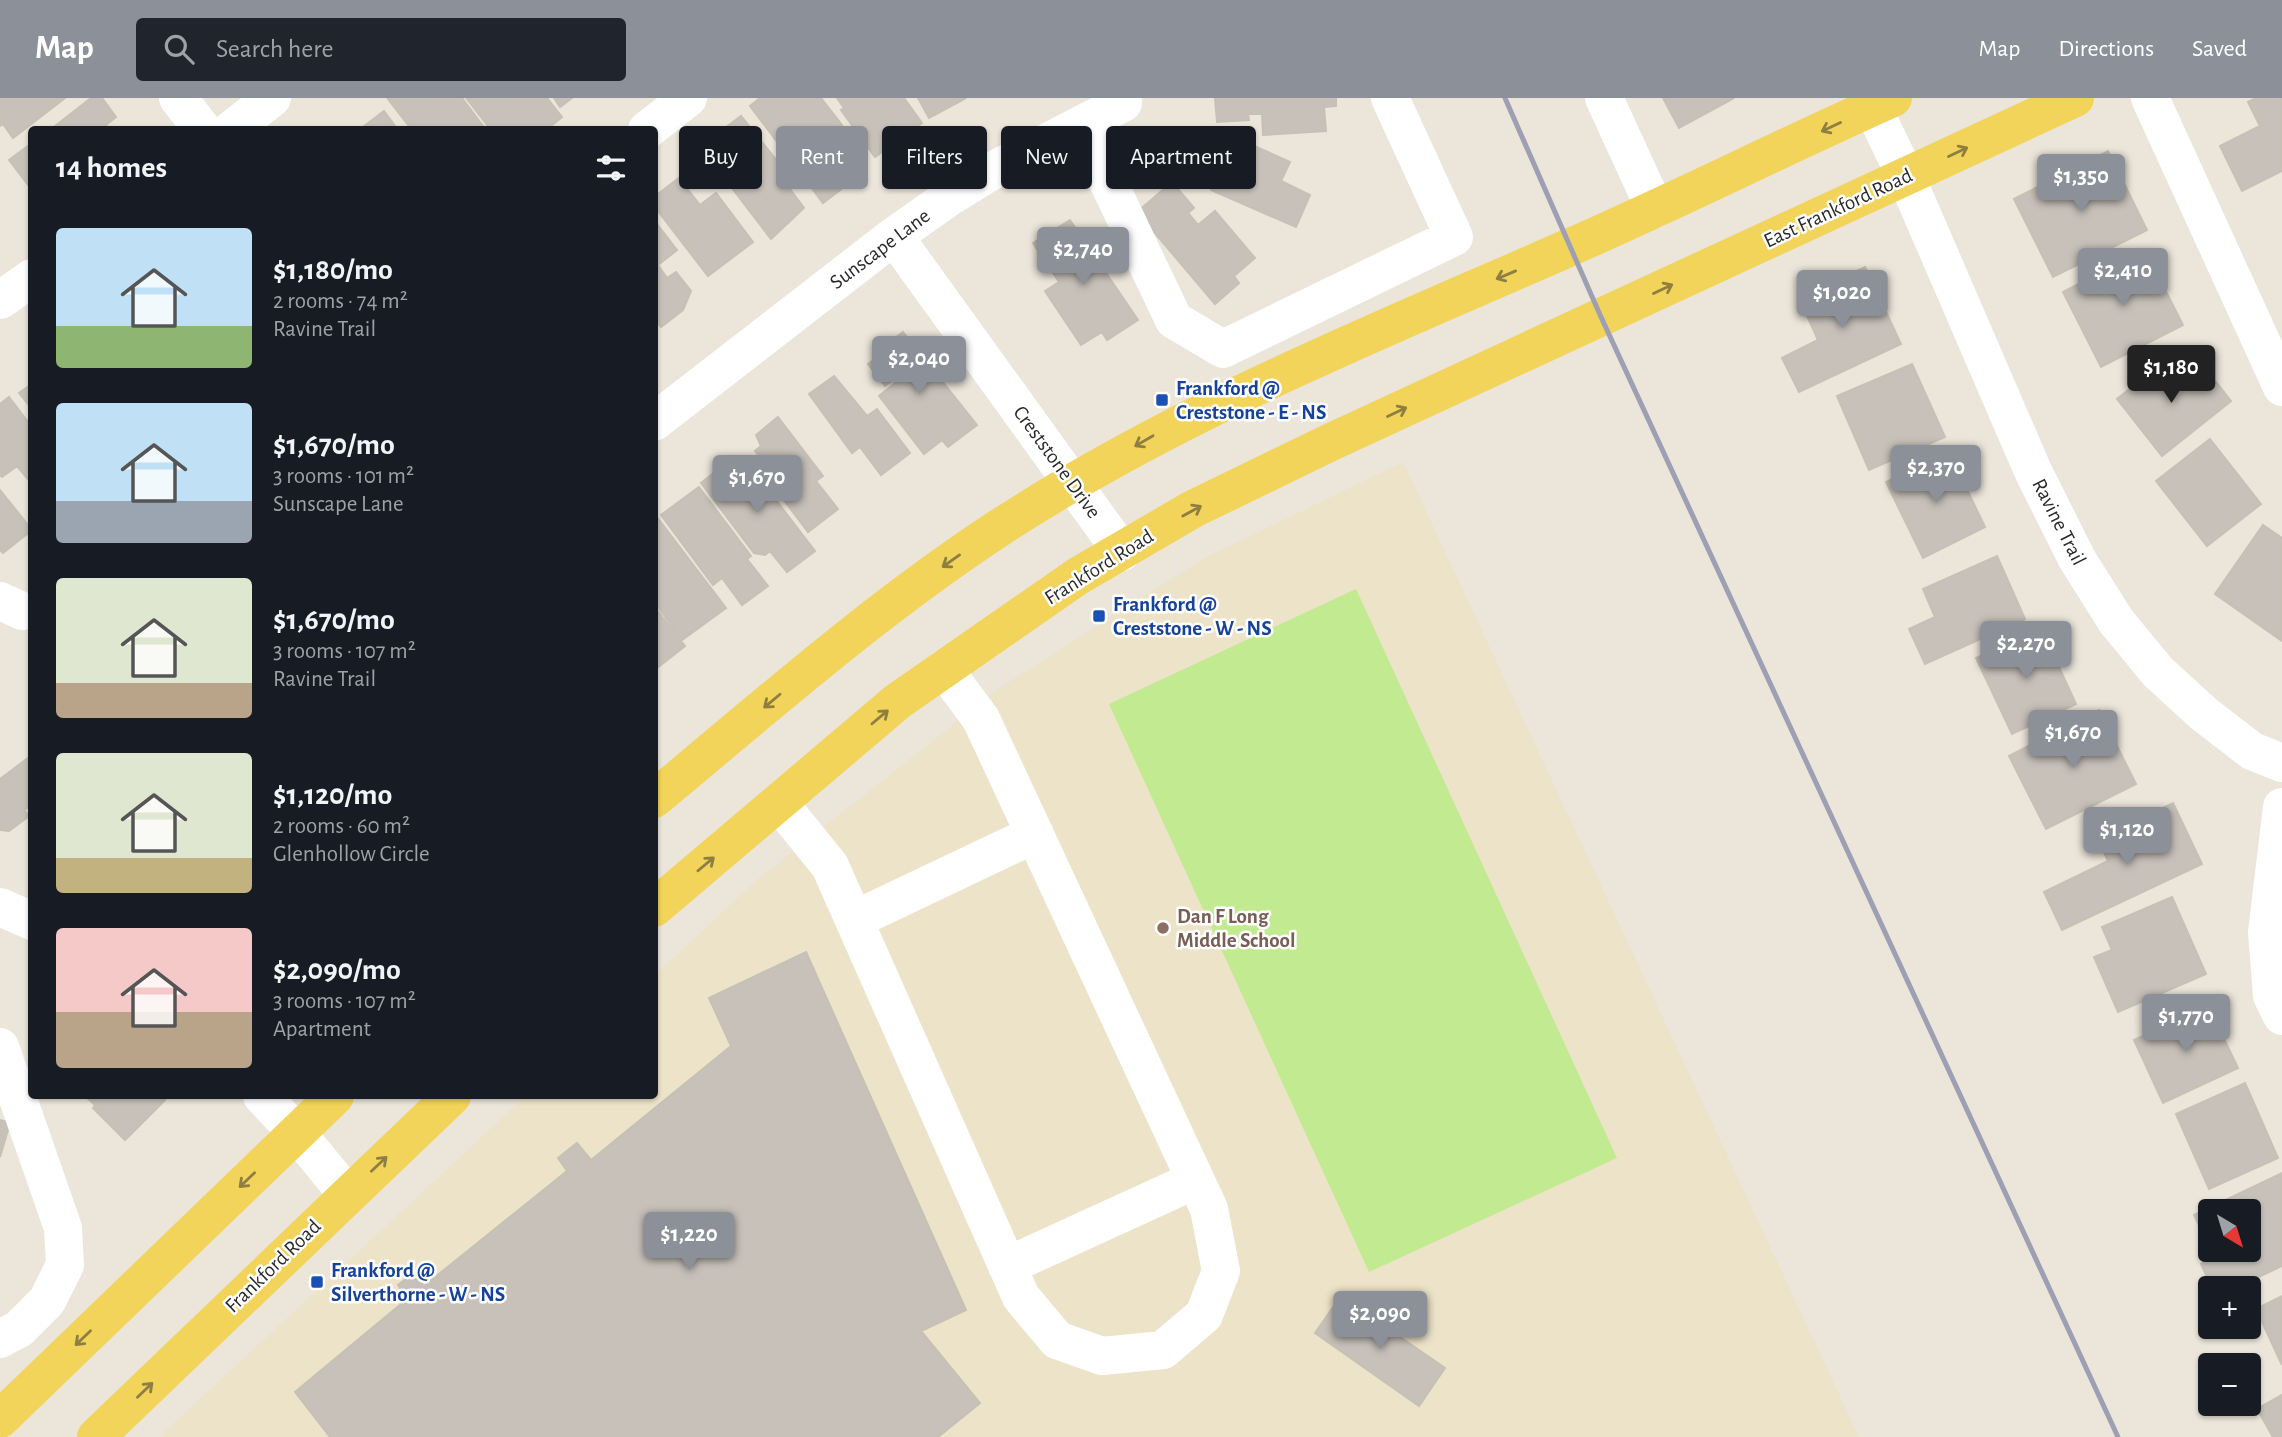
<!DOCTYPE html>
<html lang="en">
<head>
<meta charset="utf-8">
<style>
	:root { --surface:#171b24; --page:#20242c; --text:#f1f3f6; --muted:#9ea1a6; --accent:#8c9099 }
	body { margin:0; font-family:"Alegreya Sans",sans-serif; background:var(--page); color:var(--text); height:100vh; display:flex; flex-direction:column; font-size:26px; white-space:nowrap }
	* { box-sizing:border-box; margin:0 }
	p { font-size:23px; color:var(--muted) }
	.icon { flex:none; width:38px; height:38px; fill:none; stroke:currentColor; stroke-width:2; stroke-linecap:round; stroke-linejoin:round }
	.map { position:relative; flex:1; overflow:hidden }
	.details { position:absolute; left:28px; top:28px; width:630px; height:973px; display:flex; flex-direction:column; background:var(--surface); border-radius:7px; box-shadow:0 2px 5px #0004 }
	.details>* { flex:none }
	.hud { position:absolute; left:679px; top:28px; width:665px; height:63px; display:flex; gap:14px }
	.needle { width:46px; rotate:142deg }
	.controls { position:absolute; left:2198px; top:1101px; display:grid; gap:14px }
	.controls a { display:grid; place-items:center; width:63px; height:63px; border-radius:7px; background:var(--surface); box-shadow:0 2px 5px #0004; font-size:35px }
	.price { position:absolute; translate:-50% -60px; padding:0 16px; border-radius:7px; background:var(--accent); color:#fff; font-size:23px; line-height:46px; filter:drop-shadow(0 2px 4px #0008) }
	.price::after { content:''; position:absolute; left:50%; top:42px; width:21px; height:16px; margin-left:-10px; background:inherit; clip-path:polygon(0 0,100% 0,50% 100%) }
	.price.active { background:#222; color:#fff }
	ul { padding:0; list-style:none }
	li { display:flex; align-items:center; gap:21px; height:175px; padding:0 28px }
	li span { display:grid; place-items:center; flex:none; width:196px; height:140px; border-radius:7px; color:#555 }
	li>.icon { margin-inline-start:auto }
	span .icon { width:84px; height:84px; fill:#fffc; stroke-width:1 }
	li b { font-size:30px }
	h2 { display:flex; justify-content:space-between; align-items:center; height:84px; padding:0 28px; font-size:30px }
	.tag { padding:0 24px; border-radius:7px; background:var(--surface); box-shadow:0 2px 5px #0004; font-size:24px; line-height:63px }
	.tag.active { background:var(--accent); color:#fff }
	header { display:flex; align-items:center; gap:42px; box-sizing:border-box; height:98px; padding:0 35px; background:var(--accent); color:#fff }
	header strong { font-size:33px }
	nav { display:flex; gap:38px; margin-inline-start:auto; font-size:24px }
	.search { width:490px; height:63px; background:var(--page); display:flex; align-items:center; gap:18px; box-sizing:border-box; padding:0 24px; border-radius:7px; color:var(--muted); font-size:26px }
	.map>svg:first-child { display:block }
	.education { fill:#ede3c9 }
	.pitch { fill:#c1ea91 }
	.building { fill:#c7c1ba; stroke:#c6c1b4; stroke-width:2 }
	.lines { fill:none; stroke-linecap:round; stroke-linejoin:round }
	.minor { stroke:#fff; stroke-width:38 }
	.major { stroke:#f1d459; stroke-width:38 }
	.rail { stroke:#9d9fb3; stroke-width:5 }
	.oneway { stroke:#8d7e41 }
	.transit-dot { fill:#1a4fb4; stroke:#fff; stroke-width:2.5 }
	.education-dot { fill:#8d6e63; stroke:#fff; stroke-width:2.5 }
	.labels { text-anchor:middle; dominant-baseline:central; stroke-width:5; stroke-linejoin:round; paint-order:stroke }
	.street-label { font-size:21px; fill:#292929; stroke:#fff }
	.transit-label { font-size:21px; font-weight:bold; fill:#164399; stroke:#fff; text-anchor:start }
	.education-label { font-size:21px; font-weight:bold; fill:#785e54; stroke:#fff; text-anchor:start }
</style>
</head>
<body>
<header>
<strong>Map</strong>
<div class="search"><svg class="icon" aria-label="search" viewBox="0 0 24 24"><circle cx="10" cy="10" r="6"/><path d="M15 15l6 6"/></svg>Search here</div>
<nav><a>Map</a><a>Directions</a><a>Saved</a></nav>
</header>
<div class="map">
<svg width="2282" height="1339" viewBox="0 0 2282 1339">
	<rect width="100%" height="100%" fill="#ebe5da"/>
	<!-- education -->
	<path class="education" d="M1403 364 1859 1339H159L526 998H654L655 877 757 782 1001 589 1203 461Z"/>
	<!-- pitch -->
	<path class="pitch" d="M1356 491 1617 1060 1369 1174 1109 606Z"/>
	<!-- building -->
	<path class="building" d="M0 0H65L13 40 3 26 0 28Z
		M91 0H102L116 19 106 27 110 32H50Z
		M462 0 486 32H412L388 1Z
		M547 0 562 19 546 32H491L467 1Z
		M554 0H572L560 9Z
		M760 0H821L842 27 821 43 830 54 839 47 855 68 852 83 823 105 750 8Z
		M837 0H904L922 25 875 59 841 12 844 10Z
		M918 0H966L929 20Z
		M1215 0H1336V8L1324 9 1326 33 1263 37 1262 16H1248L1249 22 1217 24Z
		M1663 0H1734L1679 30Z
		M2256 0H2282V73L2242 93 2220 48 2260 28 2248 4Z
		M384 13 398 32H359Z
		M741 18 790 79 784 83 804 110 771 141 722 77 737 66 716 37Z
		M1234 39 1290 64 1281 83 1310 97 1296 129 1211 92Z
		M32 45V92L9 62Z
		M2108 53 2147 132 2053 179 2014 101Z
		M679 80 700 107 716 95 753 144 708 178 654 108V99Z
		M1172 84 1194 110 1188 115 1198 127 1215 113 1255 160 1234 178 1239 185 1215 206 1137 114Z
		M654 122 677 152 658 167 667 180 676 174 691 193 683 212 661 229 654 220Z
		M1070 122 1138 222 1107 242 1102 234 1081 247 1045 193 1059 184 1033 145Z
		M2145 152 2183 227 2101 269 2063 194Z
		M1865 169 1901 246 1799 294 1782 260 1818 242 1799 200Z
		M903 234 977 327 948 349 942 342 924 356 879 298 896 284 894 281 885 288 868 266 875 261 873 257Z
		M2173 257 2202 295 2216 284 2231 303 2162 358 2117 301Z
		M1912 266 1945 339 1869 372 1837 298Z
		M834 278 867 318 877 311 910 355 881 377 860 349 852 355 809 296Z
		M32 286V311L19 295Z
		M9 299 32 329V386L17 368 2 379 0 377V306Z
		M778 319 823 378 816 383 838 411 808 434 774 389 779 385 755 353 761 348 756 337Z
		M2210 341 2261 406 2207 448 2156 383Z
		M1949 354 1985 429 1923 460 1886 384Z
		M729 363 735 371 746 363 815 453 787 474 770 453 765 457 754 455 701 385Z
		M699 389 751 458 747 461 768 488 742 507 722 480 713 487 661 417Z
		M0 392 32 432 3 455 0 452Z
		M657 419 726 510 682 542 654 503V422Z
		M2263 427 2282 440V543L2215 496Z
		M1997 458 2025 521 1925 566 1909 531 1935 519 1923 491Z
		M654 508 685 548 657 570 654 566Z
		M2041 530 2076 606 2012 636 1976 560Z
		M2099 612 2136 686 2046 731 2009 658Z
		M32 657V707L24 712 29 718 9 733 0 732V681Z
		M2173 705 2202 766 2062 832 2044 794 2108 763 2098 741Z
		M2172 799 2206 876 2118 914 2094 859 2112 852 2102 829Z
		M806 854 966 1212 921 1233 980 1305 938 1339H330L295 1294 407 1201 398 1187 414 1175 424 1188 567 1073 558 1060 577 1045 591 1062 731 948 709 900Z
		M2208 907 2238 970 2163 1005 2134 942Z
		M2245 985 2278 1060 2209 1091 2176 1016Z
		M85 998H160L165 1002 125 1042 93 1010 95 1007Z
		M0 1022 10 1025 0 1059Z
		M2282 1075V1168L2235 1190H2212L2201 1166 2214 1159 2211 1152H2249V1113H2210V1150L2194 1117Z
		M1341 1198 1445 1270 1419 1308 1315 1235Z
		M2282 1198V1267L2256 1211Z
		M2282 1297V1339H2273L2257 1311Z"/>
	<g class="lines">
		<!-- minor -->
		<path class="minor" d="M178 0 203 32
			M1604 0 1655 111
			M1868 0 1906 79 2033 373 2077 461 2116 523 2158 574 2204 616 2252 653 2282 665
			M2150 0 2282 289
			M1081 27 1174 222 1223 251 1454 139 1390 0
			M231 32 272 0
			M647 32 688 0
			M894 138 1122 454
			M0 202 32 180
			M654 324 894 138 951 98 988 75 1123 5 1120 0
			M0 503 22 513
			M779 705 830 768 1021 1199 1057 1242 1102 1258 1163 1252 1204 1217 1221 1173 1209 1111 981 621 944 571
			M2282 709 2267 834 2272 898 2282 918
			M0 809 32 823
			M854 822 1035 736
			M0 949 63 1130 65 1167 47 1203 19 1231 0 1241
			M262 998 296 1034 347 1096
			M1007 1168 1195 1082"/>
		<!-- major -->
		<path class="major" d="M654 701C767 607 877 510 999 430 1177 314 1373 236 1566 151 1676 103 1783 49 1893 0
			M654 810 898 603 1078 478 1193 411 1331 344 2075 0
			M0 1321 335 998
			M96 1339 452 998"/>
		<!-- rail -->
		<path class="rail" d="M1505 0 1601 219 2118 1339"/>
	</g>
	<!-- one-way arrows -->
	<defs><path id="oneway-shaft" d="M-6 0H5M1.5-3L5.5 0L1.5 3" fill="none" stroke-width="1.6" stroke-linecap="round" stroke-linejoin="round" transform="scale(1.75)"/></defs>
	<g class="oneway">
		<use href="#oneway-shaft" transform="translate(1831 29) rotate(155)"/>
		<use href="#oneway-shaft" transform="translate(1958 54) rotate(-25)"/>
		<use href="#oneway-shaft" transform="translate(1506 177) rotate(157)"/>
		<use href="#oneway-shaft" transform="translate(1663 191) rotate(-25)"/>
		<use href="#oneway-shaft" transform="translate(1397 314) rotate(-25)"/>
		<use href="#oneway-shaft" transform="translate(1144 343) rotate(150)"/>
		<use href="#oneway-shaft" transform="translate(1192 413) rotate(-29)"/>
		<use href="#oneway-shaft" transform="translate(951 463) rotate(145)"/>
		<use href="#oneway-shaft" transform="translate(772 603) rotate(140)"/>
		<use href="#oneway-shaft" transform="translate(880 619) rotate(-40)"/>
		<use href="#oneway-shaft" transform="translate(706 766) rotate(-40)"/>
		<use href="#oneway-shaft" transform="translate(379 1066) rotate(-43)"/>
		<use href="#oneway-shaft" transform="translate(247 1082) rotate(136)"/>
		<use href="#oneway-shaft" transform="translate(83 1240) rotate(136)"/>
		<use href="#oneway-shaft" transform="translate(145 1292) rotate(-44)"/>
	</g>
	<!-- markers -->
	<g class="transit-dot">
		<rect x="1155" y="295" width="14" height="14" rx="3.5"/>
		<rect x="1092" y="511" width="14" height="14" rx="3.5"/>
		<rect x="310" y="1177" width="14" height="14" rx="3.5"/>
	</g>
	<circle class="education-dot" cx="1163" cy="830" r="7"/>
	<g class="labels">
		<!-- street labels -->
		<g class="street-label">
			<text transform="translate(1838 110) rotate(-25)">East Frankford Road</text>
			<text transform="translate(880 151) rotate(-37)">Sunscape Lane</text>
			<text transform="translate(1057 364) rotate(54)">Creststone Drive</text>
			<text transform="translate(2059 424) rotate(63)">Ravine Trail</text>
			<text transform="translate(1099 469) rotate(-32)">Frankford Road</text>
			<text transform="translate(273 1168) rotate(-44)">Frankford Road</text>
		</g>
		<!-- transit labels -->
		<g class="transit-label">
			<text x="1176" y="290">Frankford @<tspan x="1176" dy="24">Creststone - E - NS</tspan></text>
			<text x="1113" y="506">Frankford @<tspan x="1113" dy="24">Creststone - W - NS</tspan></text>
			<text x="331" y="1172">Frankford @<tspan x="331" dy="24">Silverthorne - W - NS</tspan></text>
		</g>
		<!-- education labels -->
		<g class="education-label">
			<text x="1177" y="818">Dan F Long<tspan x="1177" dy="24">Middle School</tspan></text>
		</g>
	</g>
</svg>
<div class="controls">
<a><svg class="needle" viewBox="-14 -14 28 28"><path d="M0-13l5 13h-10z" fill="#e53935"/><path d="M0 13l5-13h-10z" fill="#9ea1a6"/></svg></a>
<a>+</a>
<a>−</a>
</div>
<b class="price" style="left:2081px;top:116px">$1,350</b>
<b class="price" style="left:1083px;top:189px">$2,740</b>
<b class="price" style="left:2123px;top:210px">$2,410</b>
<b class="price" style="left:1842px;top:232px">$1,020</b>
<b class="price" style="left:919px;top:298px">$2,040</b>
<b class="price active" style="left:2171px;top:307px">$1,180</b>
<b class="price" style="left:1936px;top:407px">$2,370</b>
<b class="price" style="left:757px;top:417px">$1,670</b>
<b class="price" style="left:2026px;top:583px">$2,270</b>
<b class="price" style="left:2073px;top:672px">$1,670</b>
<b class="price" style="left:2127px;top:769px">$1,120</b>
<b class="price" style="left:2186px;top:956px">$1,770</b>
<b class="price" style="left:689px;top:1174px">$1,220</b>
<b class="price" style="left:1380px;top:1253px">$2,090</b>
<div class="hud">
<a class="tag">Buy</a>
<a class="tag active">Rent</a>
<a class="tag">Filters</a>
<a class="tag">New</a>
<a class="tag">Apartment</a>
</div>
<section class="details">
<h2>14 homes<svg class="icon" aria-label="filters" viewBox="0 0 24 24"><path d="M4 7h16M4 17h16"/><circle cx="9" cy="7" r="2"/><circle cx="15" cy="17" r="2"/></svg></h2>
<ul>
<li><span style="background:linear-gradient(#bfe0f5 70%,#8fb573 0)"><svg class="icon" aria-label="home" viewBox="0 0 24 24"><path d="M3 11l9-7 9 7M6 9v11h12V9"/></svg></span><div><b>$1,180/mo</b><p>2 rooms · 74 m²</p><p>Ravine Trail</p></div></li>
<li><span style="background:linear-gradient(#bfe0f5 70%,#9aa5b1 0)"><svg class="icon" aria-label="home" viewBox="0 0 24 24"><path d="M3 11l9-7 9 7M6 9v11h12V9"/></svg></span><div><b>$1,670/mo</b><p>3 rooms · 101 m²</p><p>Sunscape Lane</p></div></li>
<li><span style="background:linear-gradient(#dfe7d0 75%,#b9a48a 0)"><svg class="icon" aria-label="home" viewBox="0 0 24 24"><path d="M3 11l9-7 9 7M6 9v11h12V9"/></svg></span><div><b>$1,670/mo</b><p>3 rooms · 107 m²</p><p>Ravine Trail</p></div></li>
<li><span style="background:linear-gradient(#dfe7d0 75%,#c2b280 0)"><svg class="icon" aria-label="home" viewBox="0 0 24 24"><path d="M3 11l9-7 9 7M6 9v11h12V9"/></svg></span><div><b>$1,120/mo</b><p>2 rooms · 60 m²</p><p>Glenhollow Circle</p></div></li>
<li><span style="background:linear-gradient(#f6c9c9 60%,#b9a48a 0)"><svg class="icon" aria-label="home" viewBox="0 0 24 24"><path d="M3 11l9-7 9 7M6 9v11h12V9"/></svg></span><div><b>$2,090/mo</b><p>3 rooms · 107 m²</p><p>Apartment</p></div></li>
</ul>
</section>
</div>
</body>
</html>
